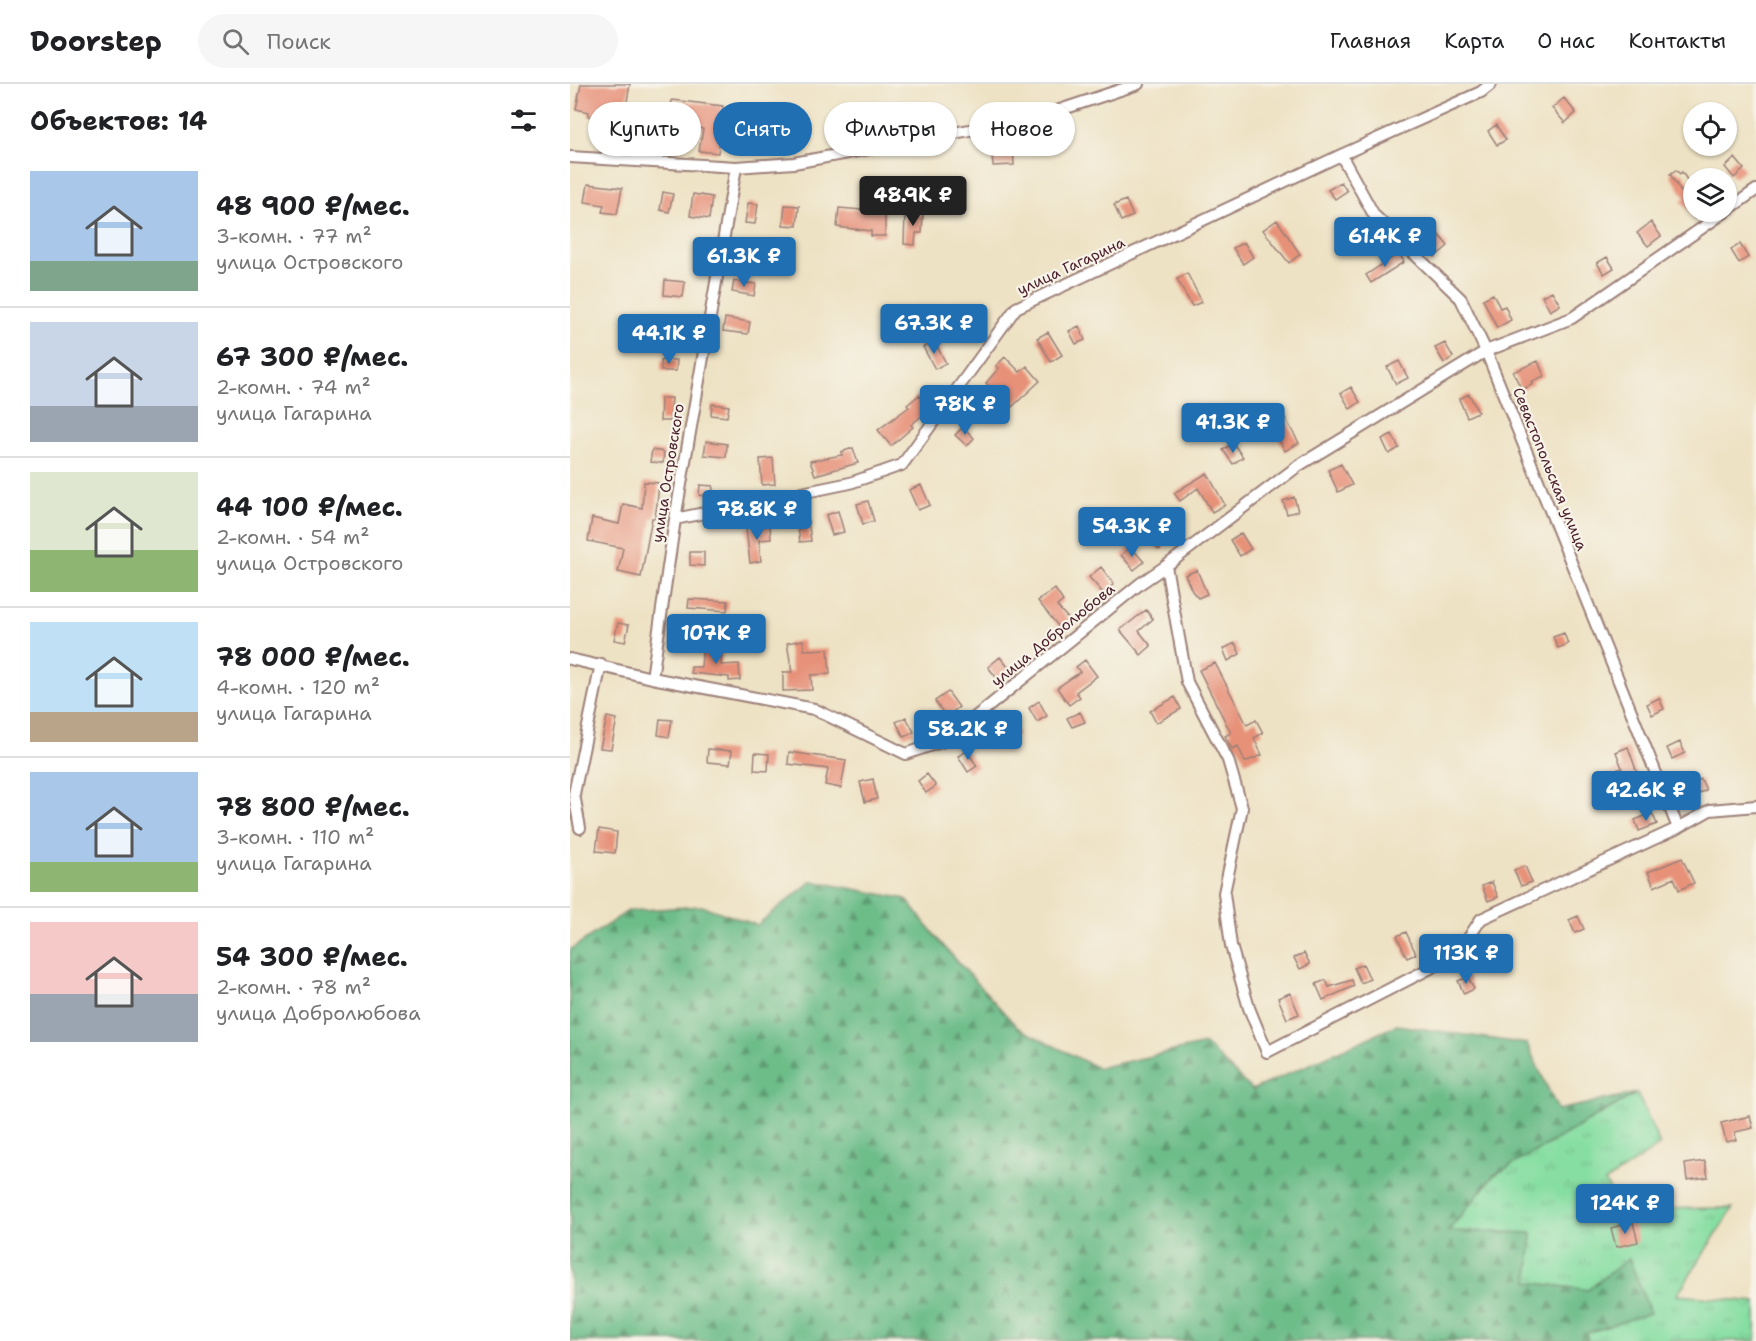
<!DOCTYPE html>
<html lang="ru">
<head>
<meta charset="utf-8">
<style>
	:root { --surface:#fff; --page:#f6f6f6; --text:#202124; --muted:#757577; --line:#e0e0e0; --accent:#1f6fb2 }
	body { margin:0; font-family:"Shantell Sans",sans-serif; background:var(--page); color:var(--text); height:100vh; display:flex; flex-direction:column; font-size:22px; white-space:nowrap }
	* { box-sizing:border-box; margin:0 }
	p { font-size:20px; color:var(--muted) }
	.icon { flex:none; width:33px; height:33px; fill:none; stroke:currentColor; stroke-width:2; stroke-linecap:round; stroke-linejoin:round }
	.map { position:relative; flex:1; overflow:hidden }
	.details { display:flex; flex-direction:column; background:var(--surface); width:570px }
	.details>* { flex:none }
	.top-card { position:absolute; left:18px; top:18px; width:570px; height:54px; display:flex; gap:12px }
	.buttons { position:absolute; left:1113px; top:18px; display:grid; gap:12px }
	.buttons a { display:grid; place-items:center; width:54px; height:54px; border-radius:50%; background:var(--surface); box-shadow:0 2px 4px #0004; font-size:30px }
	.price { position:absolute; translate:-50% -51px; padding:0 14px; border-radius:6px; background:var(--accent); color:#fff; font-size:20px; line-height:39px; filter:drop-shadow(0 2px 3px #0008) }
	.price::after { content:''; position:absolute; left:50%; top:36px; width:18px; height:14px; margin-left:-9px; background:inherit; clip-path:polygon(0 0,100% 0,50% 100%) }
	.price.current { background:#222; color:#fff }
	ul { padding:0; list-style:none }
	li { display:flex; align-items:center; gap:18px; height:150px; padding:0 30px }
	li+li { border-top:2px solid var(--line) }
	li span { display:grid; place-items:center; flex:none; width:168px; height:120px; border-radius:0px; color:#555 }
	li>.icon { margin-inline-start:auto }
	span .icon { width:72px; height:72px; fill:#fffc; stroke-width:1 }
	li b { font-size:26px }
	h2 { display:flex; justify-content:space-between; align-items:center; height:72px; padding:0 30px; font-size:26px }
	.pill { padding:0 21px; border-radius:27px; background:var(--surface); box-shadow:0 2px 4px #0004; font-size:21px; line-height:54px }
	.pill.current { background:var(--accent); color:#fff }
	header { display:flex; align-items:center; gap:36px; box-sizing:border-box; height:84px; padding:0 30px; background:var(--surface); border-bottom:2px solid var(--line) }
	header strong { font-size:28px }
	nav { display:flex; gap:33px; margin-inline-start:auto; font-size:21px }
	.search { width:420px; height:54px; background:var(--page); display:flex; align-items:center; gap:15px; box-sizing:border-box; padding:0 21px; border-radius:33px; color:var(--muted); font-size:22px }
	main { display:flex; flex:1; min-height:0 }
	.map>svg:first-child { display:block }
	.grass { fill:url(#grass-tufts); stroke:#687e67; stroke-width:1.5 }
	.forest { fill:url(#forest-firs); stroke:#5c6e5a; stroke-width:1.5 }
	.building { fill:#e79179 }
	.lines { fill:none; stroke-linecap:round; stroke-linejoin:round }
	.street-casing { stroke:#9c8078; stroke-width:14 }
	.street { stroke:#fff; stroke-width:10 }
	.labels { text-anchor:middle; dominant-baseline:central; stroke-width:4.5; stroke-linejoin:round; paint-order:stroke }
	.street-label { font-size:15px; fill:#4a1f2b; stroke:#f7f3e8 }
</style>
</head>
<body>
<header>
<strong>Doorstep</strong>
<div class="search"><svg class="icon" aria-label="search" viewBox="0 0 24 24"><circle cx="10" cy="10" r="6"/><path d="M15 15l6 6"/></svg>Поиск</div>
<nav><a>Главная</a><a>Карта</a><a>О нас</a><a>Контакты</a></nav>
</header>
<main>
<section class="details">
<h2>Объектов: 14<svg class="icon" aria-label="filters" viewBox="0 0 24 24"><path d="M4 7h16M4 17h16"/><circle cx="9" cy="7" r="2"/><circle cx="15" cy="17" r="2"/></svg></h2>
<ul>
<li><span style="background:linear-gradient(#a9c7e8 75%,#7fa58c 0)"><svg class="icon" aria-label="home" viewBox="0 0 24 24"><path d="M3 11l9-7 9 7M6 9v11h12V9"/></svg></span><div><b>48 900 ₽/мес.</b><p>3-комн. · 77 m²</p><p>улица Островского</p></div></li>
<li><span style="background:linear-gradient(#c9d6e8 70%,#9aa5b1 0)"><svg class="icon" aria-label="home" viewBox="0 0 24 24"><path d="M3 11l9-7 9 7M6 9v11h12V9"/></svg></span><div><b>67 300 ₽/мес.</b><p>2-комн. · 74 m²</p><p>улица Гагарина</p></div></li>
<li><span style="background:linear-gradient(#dfe7d0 65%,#8fb573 0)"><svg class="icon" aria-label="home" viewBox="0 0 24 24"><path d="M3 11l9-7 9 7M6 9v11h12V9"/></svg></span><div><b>44 100 ₽/мес.</b><p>2-комн. · 54 m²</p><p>улица Островского</p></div></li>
<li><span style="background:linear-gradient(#bfe0f5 75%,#b9a48a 0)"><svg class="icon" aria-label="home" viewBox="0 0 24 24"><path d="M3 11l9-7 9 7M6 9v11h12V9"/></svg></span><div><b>78 000 ₽/мес.</b><p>4-комн. · 120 m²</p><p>улица Гагарина</p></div></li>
<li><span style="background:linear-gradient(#a9c7e8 75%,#8fb573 0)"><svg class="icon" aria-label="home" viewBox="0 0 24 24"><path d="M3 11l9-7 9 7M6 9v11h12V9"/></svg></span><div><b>78 800 ₽/мес.</b><p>3-комн. · 110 m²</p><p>улица Гагарина</p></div></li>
<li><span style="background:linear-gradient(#f6c9c9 60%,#9aa5b1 0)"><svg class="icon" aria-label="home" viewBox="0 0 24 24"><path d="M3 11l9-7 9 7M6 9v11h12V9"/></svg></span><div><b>54 300 ₽/мес.</b><p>2-комн. · 78 m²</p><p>улица Добролюбова</p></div></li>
</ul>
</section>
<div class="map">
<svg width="1186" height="1257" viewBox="0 0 1186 1257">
	<defs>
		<pattern id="grass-tufts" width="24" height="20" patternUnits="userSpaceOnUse" patternTransform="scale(1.5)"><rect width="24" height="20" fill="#87dea3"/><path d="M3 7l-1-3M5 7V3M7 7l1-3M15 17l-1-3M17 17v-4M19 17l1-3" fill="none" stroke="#76be8c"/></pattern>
		<pattern id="forest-firs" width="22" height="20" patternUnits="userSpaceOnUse" patternTransform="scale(1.5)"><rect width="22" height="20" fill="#6dbd89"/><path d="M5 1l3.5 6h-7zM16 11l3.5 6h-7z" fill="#5c9970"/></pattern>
	</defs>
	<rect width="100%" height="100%" fill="#f7f3e8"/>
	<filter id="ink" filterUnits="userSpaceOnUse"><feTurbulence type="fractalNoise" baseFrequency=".0167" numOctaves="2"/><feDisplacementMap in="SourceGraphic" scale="12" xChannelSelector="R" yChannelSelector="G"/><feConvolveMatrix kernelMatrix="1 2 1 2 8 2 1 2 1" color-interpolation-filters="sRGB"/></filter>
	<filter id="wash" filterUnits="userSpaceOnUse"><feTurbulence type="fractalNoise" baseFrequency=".008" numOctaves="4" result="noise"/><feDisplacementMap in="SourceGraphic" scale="24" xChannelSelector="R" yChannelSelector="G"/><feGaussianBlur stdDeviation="1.35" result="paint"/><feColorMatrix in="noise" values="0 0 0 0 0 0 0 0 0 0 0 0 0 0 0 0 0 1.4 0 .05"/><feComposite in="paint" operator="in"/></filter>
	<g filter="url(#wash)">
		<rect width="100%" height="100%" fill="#eee2c4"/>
		<!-- grass -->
		<path class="grass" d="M1067 1009 1090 1061 1035 1098 1052 1125 1163 1124 1107 1211 1186 1218V1257H1017L1016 1249 1059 1175 1018 1206 958 1198 962 1149 877 1148 924 1091Z"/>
		<!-- forest -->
		<path class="forest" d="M242 797 336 815 370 858 448 944 528 984 635 960 682 1006 827 941 957 960 988 1026 1067 1009 924 1091 878 1147 962 1149 958 1198 1018 1206 1059 1174 1080 1229 1017 1249V1257H0V866L58 827 132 822 187 841Z"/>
		<g id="blocks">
			<!-- building -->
			<path class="building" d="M11 0H60L50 58 26 54 30 34 18 32 19 28 6 25Z
				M994 14 1006 29 995 39 982 24Z
				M102 16 153 22 148 69 129 67 133 45 118 42 113 65 97 63Z
				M926 41 936 56 927 61 918 47Z
				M443 59 444 81 423 82 421 60Z
				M1165 74 1174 85 1164 94 1155 83Z
				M1106 86 1110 90 1112 88 1124 107V134L1111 117 1115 114 1100 90Z
				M771 98 777 107 765 115 758 106Z
				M18 100 52 104 47 130 32 128 34 121 15 118Z
				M93 108 103 110 99 128 90 126Z
				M123 110 142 113 139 135 120 132Z
				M556 116 563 132 551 137 544 121Z
				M178 119 188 120 185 140 175 139Z
				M215 121 229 122 227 142 213 141Z
				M269 124 315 128V152H301V147L267 143Z
				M335 129 353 130 352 149H346L345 161 334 160Z
				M707 136 730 170 719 179 693 146Z
				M1081 138 1091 152 1078 162 1067 149Z
				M863 144 878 162 865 173 850 155Z
				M810 153 816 162 804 171 798 162Z
				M674 158 683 173 673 180 663 164Z
				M1170 160 1178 173 1169 179 1161 166Z
				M829 169 834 178 801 199 796 191Z
				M1037 173 1044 184 1034 190 1027 179Z
				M617 189 632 218 622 222 607 195Z
				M95 196 115 198 113 213 94 211Z
				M164 197 186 200 184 212 162 208Z
				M982 207 990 221 980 227 972 212Z
				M923 210 930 224 935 222 941 236 927 244 913 215Z
				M155 234 180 238 178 250 153 247Z
				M509 242 515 256 506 260 499 247Z
				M478 248 492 271 481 278 467 254Z
				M364 257 376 279 365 285 353 263Z
				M875 259 883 273 874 279 865 264Z
				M435 273 450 288 457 282 470 297 442 323 439 319 422 334 411 322 426 308 416 299 429 284 426 282Z
				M91 276H107L106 287H91Z
				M829 277 838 294 826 300 817 283Z
				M968 277 974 292 961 298 963 300 952 306 943 288Z
				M781 303 790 318 780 325 771 309Z
				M899 310 908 328 897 333 889 315Z
				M349 311 360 325 341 341 343 343 321 362 308 346 339 323 337 321Z
				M91 314H102L100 337H90Z
				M142 320 159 322 157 333 141 331Z
				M714 332 729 359 715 367 700 340Z
				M393 343 404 354 397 362 385 351Z
				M822 350 829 364 819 370 812 355Z
				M136 357 157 360 156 373 134 371Z
				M663 359 673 373 663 380 653 366Z
				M283 364 288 379 245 391 240 377 272 371 271 368Z
				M82 366 94 368 93 379 80 378Z
				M203 374 205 400 192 401 190 375Z
				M771 380 782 401 768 408 758 386Z
				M637 389 655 421 642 428 628 404 610 417 604 409Z
				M74 398 89 399 87 420 85 434H82L71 493 48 488 53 464 18 457 22 434 49 440 53 420 72 424Z
				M130 401 143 402 142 413 129 411Z
				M351 401 360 421 348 426 339 406Z
				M724 413 728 427 717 430 713 417Z
				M298 417 304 437 293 440 287 420Z
				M268 427 274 448 262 451 256 431Z
				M238 435 241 457 230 458 227 437Z
				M200 442 201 455 189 456 191 477 180 479 176 444Z
				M588 446 598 459 589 466 579 454Z
				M671 449 681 465 670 472 660 456Z
				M561 463 574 478 564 486 551 471Z
				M120 468H134V482L120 481Z
				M531 483 544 500 533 509 519 493Z
				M627 486 637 510 628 514 622 507 615 491Z
				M485 505 493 517 487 522 502 539 492 547 468 517Z
				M119 515 158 517 157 527 118 524Z
				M576 526 583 535 569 547 581 562 571 571 550 546Z
				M48 539 59 541 55 558 44 556Z
				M994 549 998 560 988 564 983 553Z
				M233 556 234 566 258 565 260 590 241 591 242 606 213 607V588H222L217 559Z
				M665 559 670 570 658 577 653 565Z
				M133 562 152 563 151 581 169 580 170 596 159 597V593L121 589V583H131Z
				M430 573 442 588 430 598 418 583Z
				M515 576 527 592 506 608 510 613 499 621 487 604 510 588 506 583Z
				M645 579 677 641 686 636 693 649 684 654 692 671 675 678 668 662 662 665 655 652 661 649 629 586Z
				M378 608 389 623 376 633 365 617Z
				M605 613 611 625 586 639 580 627Z
				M1089 614 1094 625 1082 631 1077 620Z
				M469 617 477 632 467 638 459 624Z
				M510 628 515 638 502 643 497 634Z
				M37 633 47 635 41 665 30 664Z
				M336 633 344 648 334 653 326 638Z
				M90 635 102 636 99 653 88 651Z
				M439 636 448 650 439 656 430 642Z
				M1110 658 1115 669 1102 675 1097 664Z
				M1058 663 1070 697 1056 702 1055 699 1038 705 1034 690 1052 684 1046 668Z
				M138 665 162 667 160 680 137 678Z
				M397 667 407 682 398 688 388 672Z
				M219 668 276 676 271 704 255 701 258 685 218 680Z
				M185 669 199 670 198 687 184 686Z
				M357 690 366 702 356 709 348 697Z
				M303 695 307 715 295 718 290 698Z
				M1131 695 1136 706 1116 715 1111 704Z
				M1082 729 1087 740 1069 747 1065 736Z
				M29 745 47 748 45 769 26 767Z
				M1112 774 1124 799 1109 806 1104 794 1084 803 1078 788Z
				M955 782 962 798 951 802 944 786Z
				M922 798 928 813 918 817 912 802Z
				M1008 832 1014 845 1005 849 999 836Z
				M836 848 846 870 837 874 827 852Z
				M734 869 740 880 730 885 724 874Z
				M793 880 800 895 791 899 784 884Z
				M898 893 904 905 894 910 888 897Z
				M756 896 759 903 782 896 784 902 753 916 746 900Z
				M720 909 729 930 717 935 708 914Z
				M1180 1032 1183 1044 1165 1048 1166 1056 1156 1058 1151 1039Z
				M1135 1077 1138 1093 1117 1096 1115 1080Z
				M1063 1138 1068 1158 1046 1163 1041 1144Z"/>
		</g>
	</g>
	<g filter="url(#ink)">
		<use href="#blocks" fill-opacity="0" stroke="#9c8078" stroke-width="1.5"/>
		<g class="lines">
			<defs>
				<path id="street" d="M771 71 804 131 891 215 916 267 1108 744
					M0 73 166 83 224 79 469 33 568 0
					M1156 127 1186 106
					M105 435 280 399 332 381 446 224 771 71 911 8 921 0
					M596 482 617 598 658 676 672 724 654 809 661 862 679 924 697 968 888 870 911 835 1108 744 1140 726 1186 722
					M0 575 82 594 244 625 336 670 377 656 571 499 596 482 728 382 916 267 1002 234 1155 128
					M82 594 105 435 166 83
					M10 744 4 710 31 580"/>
			</defs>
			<!-- street casing -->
			<use href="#street" class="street-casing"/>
			<!-- street -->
			<use href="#street" class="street"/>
		</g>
	</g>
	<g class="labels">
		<!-- street labels -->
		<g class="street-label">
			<text transform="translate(501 182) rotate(-25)">улица Гагарина</text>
			<text transform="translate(980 385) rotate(68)">Севастопольская улица</text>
			<text transform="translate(98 389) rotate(-81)">улица Островского</text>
			<text transform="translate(483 551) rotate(-39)">улица Добролюбова</text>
		</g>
	</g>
</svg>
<div class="buttons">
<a><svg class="icon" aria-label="locate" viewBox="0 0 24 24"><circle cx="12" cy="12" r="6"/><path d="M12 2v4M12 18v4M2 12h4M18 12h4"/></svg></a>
<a><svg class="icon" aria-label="layers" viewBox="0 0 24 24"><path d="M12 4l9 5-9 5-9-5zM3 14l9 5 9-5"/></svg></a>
</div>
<b class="price current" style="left:343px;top:143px">48.9K ₽</b>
<b class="price" style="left:815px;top:184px">61.4K ₽</b>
<b class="price" style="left:174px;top:204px">61.3K ₽</b>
<b class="price" style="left:364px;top:271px">67.3K ₽</b>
<b class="price" style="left:99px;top:281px">44.1K ₽</b>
<b class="price" style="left:395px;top:352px">78K ₽</b>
<b class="price" style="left:663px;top:370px">41.3K ₽</b>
<b class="price" style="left:187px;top:457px">78.8K ₽</b>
<b class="price" style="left:562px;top:474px">54.3K ₽</b>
<b class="price" style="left:146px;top:581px">107K ₽</b>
<b class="price" style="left:398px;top:677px">58.2K ₽</b>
<b class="price" style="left:1076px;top:738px">42.6K ₽</b>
<b class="price" style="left:896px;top:901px">113K ₽</b>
<b class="price" style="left:1055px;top:1151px">124K ₽</b>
<div class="top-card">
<a class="pill">Купить</a>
<a class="pill current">Снять</a>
<a class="pill">Фильтры</a>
<a class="pill">Новое</a>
</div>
</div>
</main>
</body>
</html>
